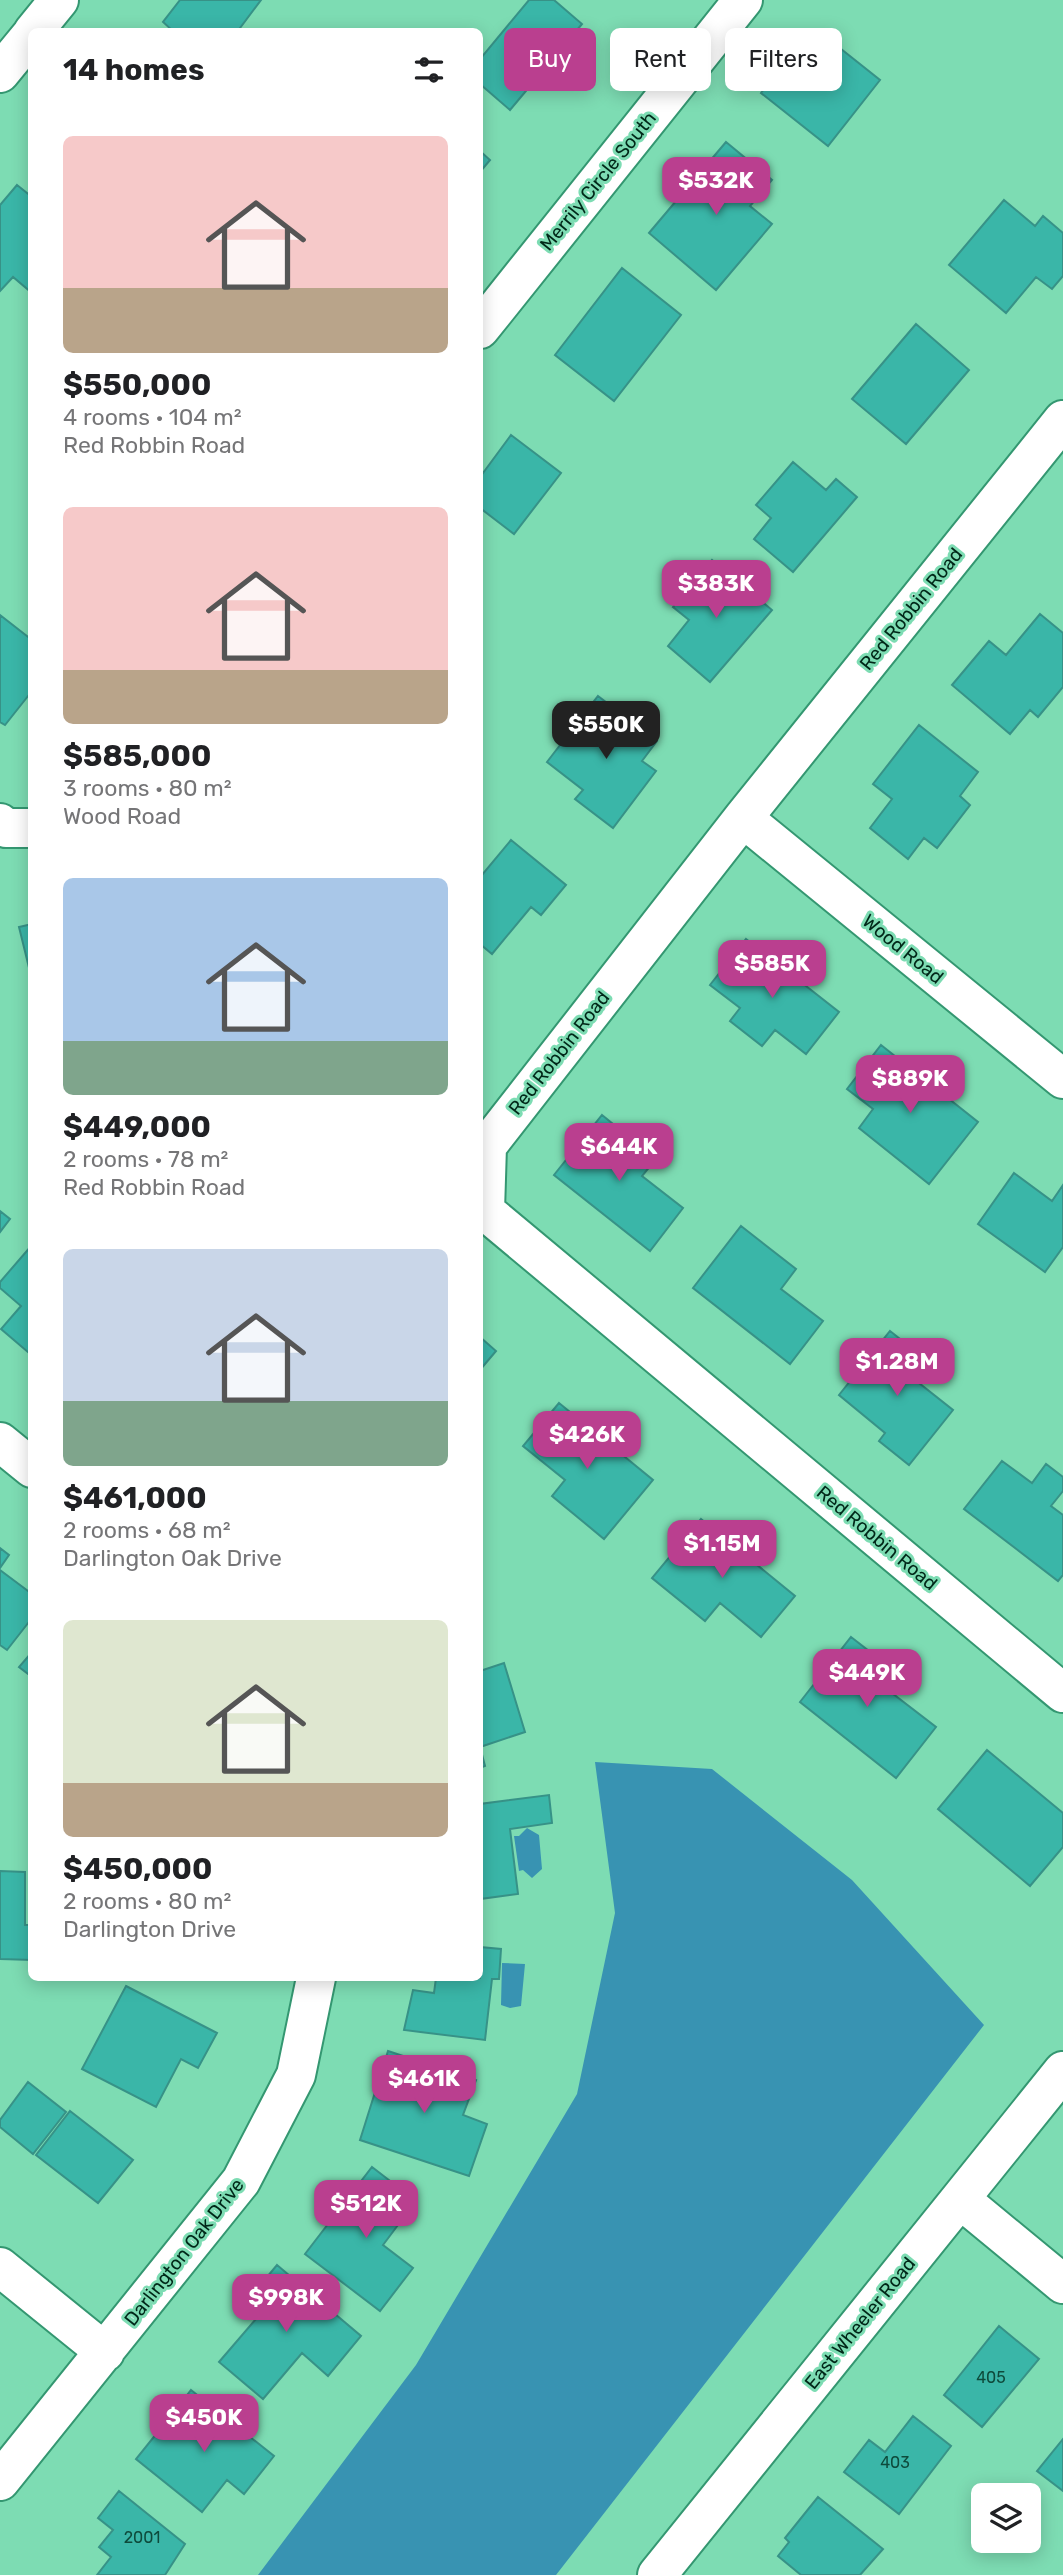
<!DOCTYPE html>
<html lang="en">
<head>
<meta charset="utf-8">
<style>
	:root { --surface:#fff; --page:#f2f2f2; --text:#202124; --muted:#757577; --accent:#ba3f8f }
	body { margin:0; font-family:Rubik,sans-serif; background:var(--page); color:var(--text); height:100vh; display:flex; flex-direction:column; font-size:26px; white-space:nowrap }
	* { box-sizing:border-box; margin:0 }
	p { font-size:23px; color:var(--muted) }
	.icon { flex:none; width:38px; height:38px; fill:none; stroke:currentColor; stroke-width:2; stroke-linecap:round; stroke-linejoin:round }
	.map { position:relative; flex:1; overflow:hidden }
	.sheet { position:absolute; left:28px; top:28px; width:455px; height:1953px; display:flex; flex-direction:column; background:var(--surface); border-radius:10px; box-shadow:0 4px 18px #0003 }
	.sheet>* { flex:none }
	.hud { position:absolute; left:504px; top:28px; width:453px; height:63px; display:flex; gap:14px }
	.controls { position:absolute; left:971px; top:2483px; display:grid; gap:14px }
	.controls a { display:grid; place-items:center; width:70px; height:70px; border-radius:10px; background:var(--surface); box-shadow:0 4px 18px #0003; font-size:35px }
	.price { position:absolute; translate:-50% -60px; padding:0 16px; border-radius:14px; background:var(--accent); color:#fff; font-size:23px; line-height:46px; filter:drop-shadow(0 2px 4px #0008) }
	.price::after { content:''; position:absolute; left:50%; top:42px; width:21px; height:16px; margin-left:-10px; background:inherit; clip-path:polygon(0 0,100% 0,50% 100%) }
	.price.current { background:#222; color:#fff }
	ul { padding:0; list-style:none }
	li { display:grid; align-content:center; gap:14px; height:371px; padding:0 35px }
	li span { display:grid; place-items:center; height:217px; border-radius:10px; color:#555 }
	li>.icon { margin-inline-start:auto }
	span .icon { width:126px; height:126px; fill:#fffc; stroke-width:1 }
	li b { font-size:30px }
	h2 { display:flex; justify-content:space-between; align-items:center; height:84px; padding:0 35px; font-size:30px }
	.pill { padding:0 24px; border-radius:10px; background:var(--surface); box-shadow:0 4px 18px #0003; font-size:24px; line-height:63px }
	.pill.current { background:var(--accent); color:#fff }
	.map>svg:first-child { display:block }
	.water { fill:#3893b2 }
	.building { fill:#3ab6a8; stroke:#379287; stroke-width:2 }
	.lines { fill:none; stroke-linecap:round; stroke-linejoin:round }
	.minor-casing { stroke:#349771; stroke-width:42 }
	.minor { stroke:#fff; stroke-width:38 }
	.labels { text-anchor:middle; dominant-baseline:central; stroke-width:6; stroke-linejoin:round; paint-order:stroke }
	.number-label { font-size:16px; fill:#0e4b3c }
	.street-label { font-size:19px; fill:#002718; stroke:#7ddcb3 }
</style>
</head>
<body>
<div class="map">
<svg width="1063" height="2575" viewBox="0 0 1063 2575">
	<rect width="100%" height="100%" fill="#7ddcb3"/>
	<!-- water -->
	<path class="water" d="M595 1762 712 1769 852 1880 984 2025 556 2575H258L416 2365 577 2094 615 1913Z
		M527 1828 539 1835 542 1869 532 1878 523 1870 519 1871 514 1836H519Z
		M502 1963 525 1964 521 2006 510 2008 501 2005Z"/>
	<!-- building -->
	<path class="building" d="M180 0H261L237 32H174L163 22Z
		M529 0H554L582 24 510 110 480 84V59Z
		M831 41 880 80 828 146 761 93 783 65 800 79Z
		M726 142 772 180 750 206 772 224 716 290 649 233Z
		M480 151 490 160 480 172Z
		M17 185 32 197V293L13 277 0 291V205Z
		M1004 200 1035 226 1043 216 1063 233V276L1052 289 1036 277 1006 313 949 265Z
		M622 268 681 315 614 401 555 355Z
		M916 324 969 370 906 444 852 399Z
		M511 435 561 473 514 534 480 508V470L483 473Z
		M793 462 826 490 836 479 857 497 793 572 754 539 771 518 756 505Z
		M712 560 772 610 710 682 668 646 689 620 673 607Z
		M1040 614 1063 633V687L1038 717 1030 710 1010 734 952 685 989 641 1006 655Z
		M0 615 32 640V691L5 725 0 722Z
		M598 696 657 741 642 761 656 771 613 828 575 799 583 790 547 762Z
		M919 725 978 772 960 796 970 805 937 848 924 838 908 859 870 828 892 799 873 784Z
		M511 840 566 885 541 915 531 907 492 954 480 944V874L482 875Z
		M32 924V980L19 927Z
		M746 939 839 1012 806 1054 775 1030 762 1046 730 1021 740 1008 710 985Z
		M881 1045 978 1122 929 1184 859 1128 873 1109 847 1089Z
		M602 1115 656 1159 642 1176 683 1208 650 1251 554 1175Z
		M1014 1173 1052 1201 1063 1185V1247L1045 1272 978 1224Z
		M0 1211 10 1219 0 1232Z
		M741 1226 796 1269 781 1289 823 1321 790 1364 693 1288Z
		M32 1245V1350L29 1353 1 1329 21 1306 0 1288V1282Z
		M890 1331 933 1365 919 1383 953 1410 909 1465 879 1441 885 1433 839 1395Z
		M480 1337 496 1351 480 1370Z
		M559 1403 653 1480 604 1539 552 1496 565 1480 523 1446Z
		M1002 1461 1032 1483 1046 1464 1063 1477V1491L1051 1506 1063 1515V1575L1058 1581 964 1509Z
		M701 1519 795 1596 761 1637 720 1603 705 1621 652 1578Z
		M0 1548 9 1555 0 1568Z
		M0 1570 32 1594V1618L7 1650 0 1645Z
		M851 1637 887 1665 875 1680 936 1727 896 1778 800 1702Z
		M32 1652V1677L19 1667Z
		M504 1663 525 1732 480 1747V1671Z
		M480 1747 485 1766 480 1768Z
		M987 1750 1063 1813V1847L1030 1886 938 1809Z
		M549 1795 552 1823 510 1829 518 1894 480 1899V1804Z
		M0 1871 25 1872V1925H32V1960L0 1959Z
		M480 1947 501 1949 499 1979H492L485 2040 404 2030 413 1990 434 1993 436 1978H480Z
		M126 1986 217 2033 198 2068 181 2059 156 2107 82 2069Z
		M388 2051 476 2080 463 2115 487 2124 469 2176 360 2140Z
		M28 2082 66 2112 33 2154 0 2127V2120Z
		M70 2111 133 2160 98 2203 36 2155Z
		M372 2167 416 2201 383 2245 413 2268 380 2311 305 2254Z
		M277 2265 361 2336 328 2376 302 2353 263 2399 219 2362 256 2319 242 2307Z
		M999 2326 1039 2359 982 2427 944 2395Z
		M191 2390 274 2456 244 2494 227 2480 202 2512 136 2459 161 2428 173 2438 186 2422 174 2412Z
		M913 2416 951 2446 899 2514 844 2472 869 2440 885 2452Z
		M1063 2439V2491L1037 2471Z
		M119 2491 185 2544 165 2575H97L111 2557 99 2547 113 2530 98 2518Z
		M818 2497 883 2549 860 2575H801L778 2556 789 2542 785 2538Z"/>
	<g class="lines">
		<defs>
			<path id="minor" d="M33 32 59 0
				M0 73 32 34
				M480 329 743 0
				M1063 420 743 818 487 1146 485 1211 1063 1693
				M743 818 1063 1079
				M0 823 6 828H32
				M0 1442 32 1468
				M960 2199 1063 2284
				M0 2267 105 2352
				M0 2481 241 2181 296 2075 316 1978
				M657 2575 1063 2071"/>
		</defs>
		<!-- minor casing -->
		<use href="#minor" class="minor-casing"/>
		<!-- minor -->
		<use href="#minor" class="minor"/>
	</g>
	<g class="labels">
		<!-- number labels -->
		<g class="number-label">
			<text x="991" y="2377">405</text>
			<text x="895" y="2462">403</text>
			<text x="142" y="2537">2001</text>
		</g>
		<!-- street labels -->
		<g class="street-label">
			<text transform="translate(598 181) rotate(-51)">Merrily Circle South</text>
			<text transform="translate(911 609) rotate(-51)">Red Robbin Road</text>
			<text transform="translate(903 949) rotate(39)">Wood Road</text>
			<text transform="translate(559 1053) rotate(-52)">Red Robbin Road</text>
			<text transform="translate(877 1538) rotate(40)">Red Robbin Road</text>
			<text transform="translate(184 2252) rotate(-52)">Darlington Oak Drive</text>
			<text transform="translate(860 2323) rotate(-51)">East Wheeler Road</text>
		</g>
	</g>
</svg>
<div class="controls">
<a><svg class="icon" aria-label="layers" viewBox="0 0 24 24"><path d="M12 4l9 5-9 5-9-5zM3 14l9 5 9-5"/></svg></a>
</div>
<b class="price" style="left:716px;top:217px">$532K</b>
<b class="price" style="left:716px;top:620px">$383K</b>
<b class="price current" style="left:606px;top:761px">$550K</b>
<b class="price" style="left:772px;top:1000px">$585K</b>
<b class="price" style="left:910px;top:1115px">$889K</b>
<b class="price" style="left:619px;top:1183px">$644K</b>
<b class="price" style="left:897px;top:1398px">$1.28M</b>
<b class="price" style="left:587px;top:1471px">$426K</b>
<b class="price" style="left:722px;top:1580px">$1.15M</b>
<b class="price" style="left:867px;top:1709px">$449K</b>
<b class="price" style="left:424px;top:2115px">$461K</b>
<b class="price" style="left:366px;top:2240px">$512K</b>
<b class="price" style="left:286px;top:2334px">$998K</b>
<b class="price" style="left:204px;top:2454px">$450K</b>
<div class="hud">
<a class="pill current">Buy</a>
<a class="pill">Rent</a>
<a class="pill">Filters</a>
</div>
<section class="sheet">
<h2>14 homes<svg class="icon" aria-label="filters" viewBox="0 0 24 24"><path d="M4 7h16M4 17h16"/><circle cx="9" cy="7" r="2"/><circle cx="15" cy="17" r="2"/></svg></h2>
<ul>
<li><span style="background:linear-gradient(#f6c9c9 70%,#b9a48a 0)"><svg class="icon" aria-label="home" viewBox="0 0 24 24"><path d="M3 11l9-7 9 7M6 9v11h12V9"/></svg></span><div><b>$550,000</b><p>4 rooms · 104 m²</p><p>Red Robbin Road</p></div></li>
<li><span style="background:linear-gradient(#f6c9c9 75%,#b9a48a 0)"><svg class="icon" aria-label="home" viewBox="0 0 24 24"><path d="M3 11l9-7 9 7M6 9v11h12V9"/></svg></span><div><b>$585,000</b><p>3 rooms · 80 m²</p><p>Wood Road</p></div></li>
<li><span style="background:linear-gradient(#a9c7e8 75%,#7fa58c 0)"><svg class="icon" aria-label="home" viewBox="0 0 24 24"><path d="M3 11l9-7 9 7M6 9v11h12V9"/></svg></span><div><b>$449,000</b><p>2 rooms · 78 m²</p><p>Red Robbin Road</p></div></li>
<li><span style="background:linear-gradient(#c9d6e8 70%,#7fa58c 0)"><svg class="icon" aria-label="home" viewBox="0 0 24 24"><path d="M3 11l9-7 9 7M6 9v11h12V9"/></svg></span><div><b>$461,000</b><p>2 rooms · 68 m²</p><p>Darlington Oak Drive</p></div></li>
<li><span style="background:linear-gradient(#dfe7d0 75%,#b9a48a 0)"><svg class="icon" aria-label="home" viewBox="0 0 24 24"><path d="M3 11l9-7 9 7M6 9v11h12V9"/></svg></span><div><b>$450,000</b><p>2 rooms · 80 m²</p><p>Darlington Drive</p></div></li>
</ul>
</section>
</div>
</body>
</html>
